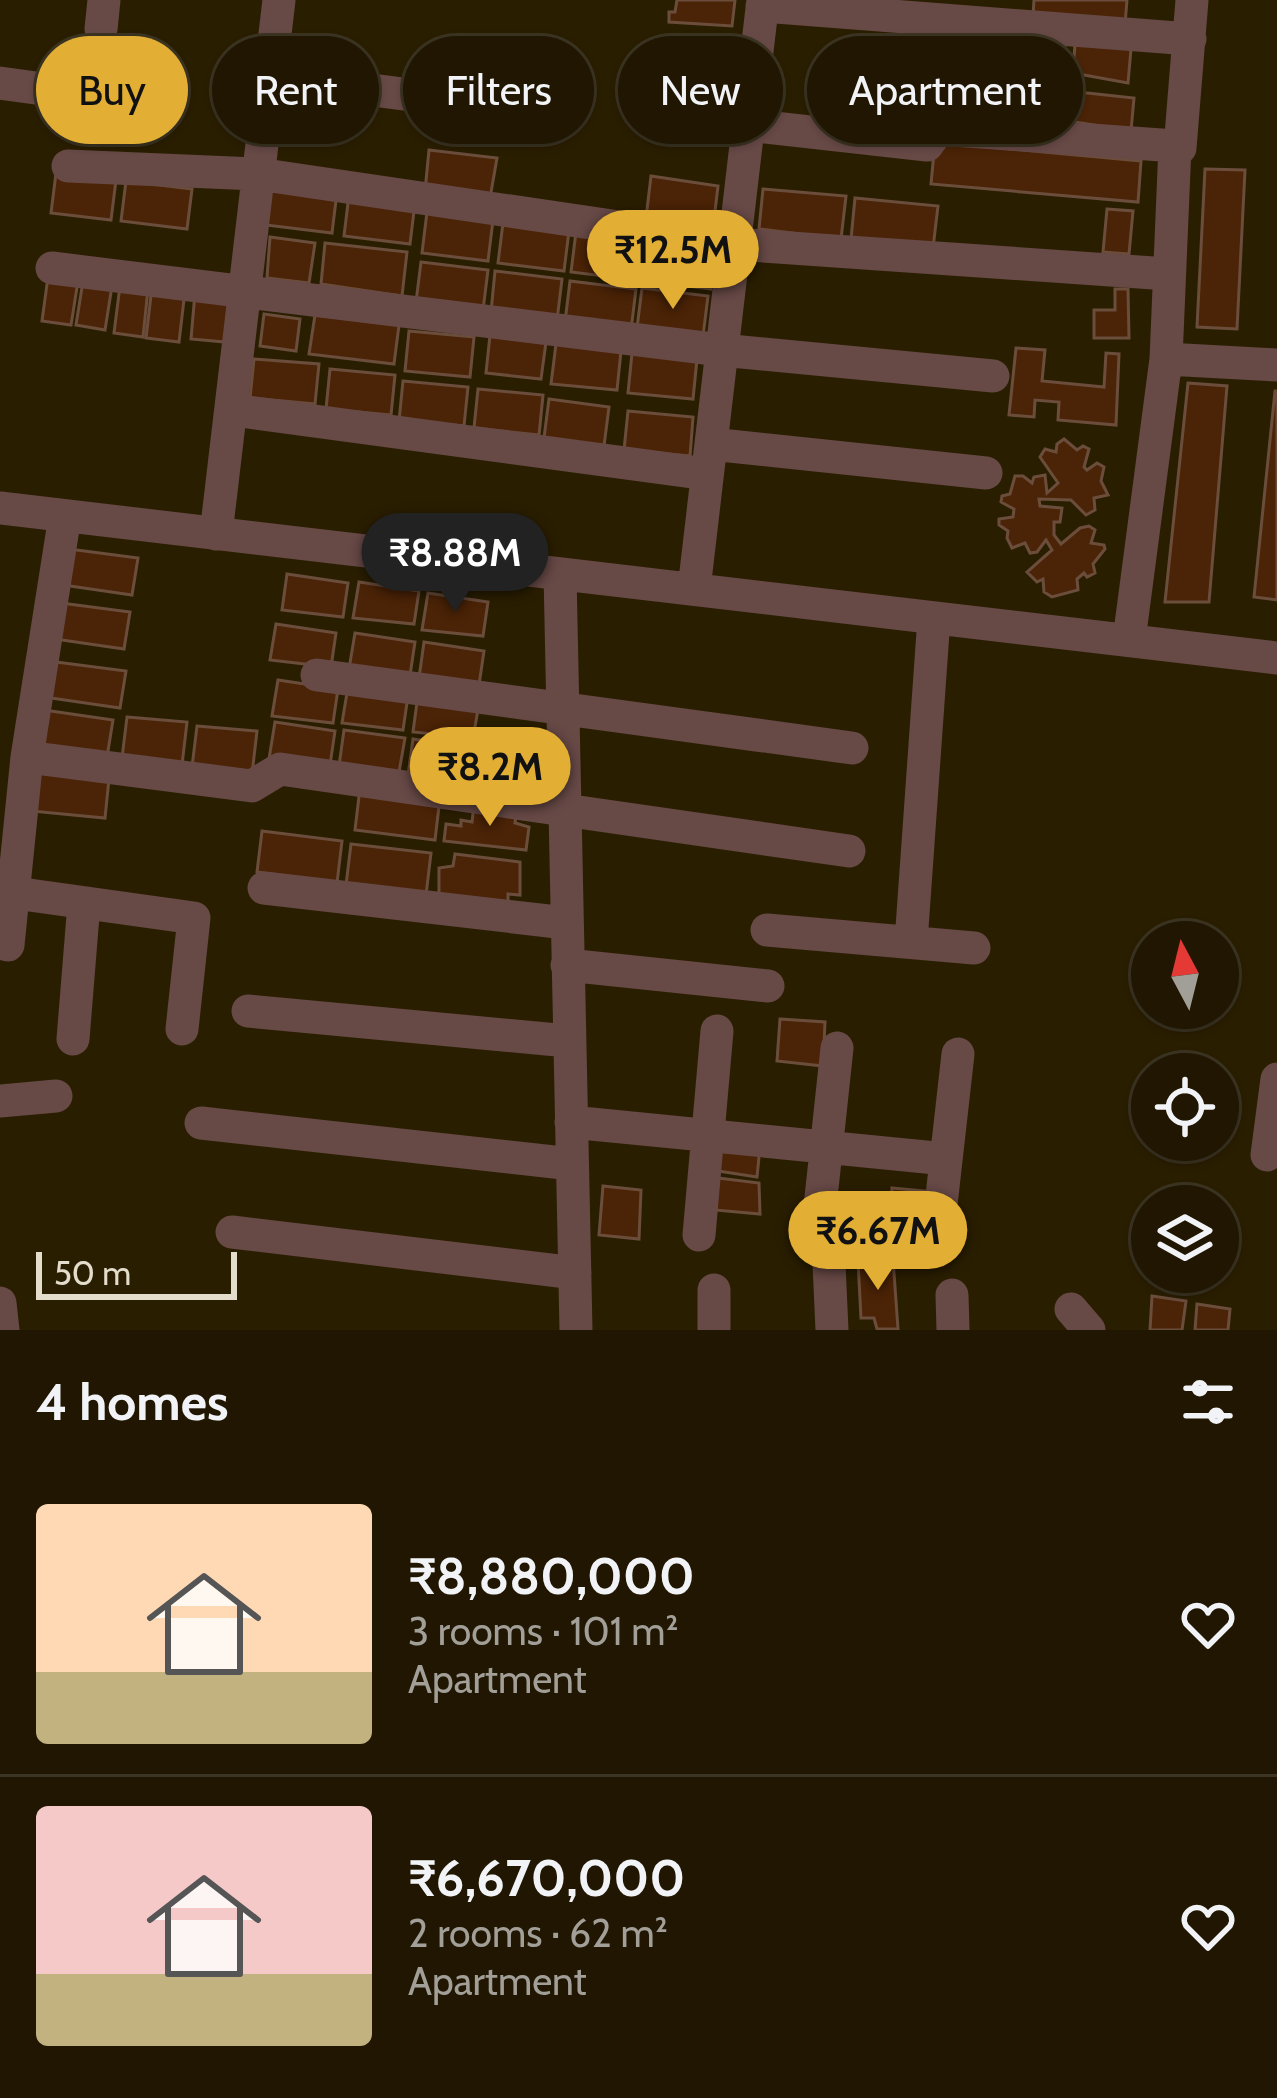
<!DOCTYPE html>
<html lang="en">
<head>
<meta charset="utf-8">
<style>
	:root { --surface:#201601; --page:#2d2310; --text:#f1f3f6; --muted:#a29f99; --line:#3d3523; --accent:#e2af34 }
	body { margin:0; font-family:Cabin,sans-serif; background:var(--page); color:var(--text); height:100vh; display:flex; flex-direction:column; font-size:45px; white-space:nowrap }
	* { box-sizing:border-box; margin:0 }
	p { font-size:39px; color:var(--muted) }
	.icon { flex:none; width:66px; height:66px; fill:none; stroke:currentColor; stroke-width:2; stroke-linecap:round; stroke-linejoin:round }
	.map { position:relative; height:1330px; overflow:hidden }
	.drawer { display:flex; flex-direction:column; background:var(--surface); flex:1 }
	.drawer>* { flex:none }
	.top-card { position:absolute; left:36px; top:36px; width:1206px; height:108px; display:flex; gap:24px }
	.needle { width:78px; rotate:353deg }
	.fabs { position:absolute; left:1131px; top:921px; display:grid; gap:24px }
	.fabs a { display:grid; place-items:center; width:108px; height:108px; border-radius:50%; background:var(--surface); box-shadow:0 3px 9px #0004,0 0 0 3px var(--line); font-size:60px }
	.scale { position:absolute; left:36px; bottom:30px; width:201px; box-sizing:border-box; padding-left:12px; border:6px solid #e4ddcc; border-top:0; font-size:33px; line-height:42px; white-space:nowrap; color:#e4ddcc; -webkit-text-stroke:9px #2a1e01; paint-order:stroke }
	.price { position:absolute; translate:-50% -102px; padding:0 27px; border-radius:42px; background:var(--accent); color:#111; font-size:39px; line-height:78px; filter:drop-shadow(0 3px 6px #0008) }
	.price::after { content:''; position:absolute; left:50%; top:72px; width:36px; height:27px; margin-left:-18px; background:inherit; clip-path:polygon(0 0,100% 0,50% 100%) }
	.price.selected { background:#222; color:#fff }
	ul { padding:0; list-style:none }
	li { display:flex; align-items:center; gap:36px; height:300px; padding:0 36px }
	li+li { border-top:3px solid var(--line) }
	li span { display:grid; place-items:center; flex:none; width:336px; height:240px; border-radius:12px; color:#555 }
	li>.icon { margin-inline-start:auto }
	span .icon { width:144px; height:144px; fill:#fffc; stroke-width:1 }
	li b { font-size:51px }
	h2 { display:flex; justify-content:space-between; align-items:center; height:144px; padding:0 36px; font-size:51px }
	.pill { padding:0 42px; border-radius:54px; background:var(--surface); box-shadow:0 3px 9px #0004,0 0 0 3px var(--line); font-size:42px; line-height:108px }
	.pill.selected { background:var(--accent); color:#111 }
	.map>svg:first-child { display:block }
	.building { fill:#4b2306; stroke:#6b4d3c; stroke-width:3 }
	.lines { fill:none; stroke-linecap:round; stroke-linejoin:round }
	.minor { stroke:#674946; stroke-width:33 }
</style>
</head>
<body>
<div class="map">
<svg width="1277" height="1330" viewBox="0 0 1277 1330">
	<rect width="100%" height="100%" fill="#2a1e01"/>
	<!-- building -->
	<path class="building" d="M677 0H735L732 26 669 22V12H675Z
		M1034 0H1127L1125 24 1033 16Z
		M943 32 999 37 995 70 940 61Z
		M1010 38 1065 43 1062 76 1007 67Z
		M1075 44 1131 49 1128 83 1073 73Z
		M938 76 993 81 990 115 934 106Z
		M1006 86 1062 91 1058 125 1003 115Z
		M1078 92 1134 98 1131 131 1075 122Z
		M935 142 1141 161 1138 202 931 184Z
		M429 150 497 158 490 198 425 191Z
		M1205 169 1245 170 1237 329 1197 327Z
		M56 173 116 180 111 220 51 213Z
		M651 176 718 186 713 228 646 218Z
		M126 181 192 189 187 229 121 221Z
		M271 184 337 192 332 233 266 225Z
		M763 189 846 196 841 239 759 229Z
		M349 195 415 203 410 244 344 236Z
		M855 198 938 206 933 248 851 239Z
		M1107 209 1133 211 1129 254 1103 252Z
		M427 212 493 220 488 261 422 253Z
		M503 223 569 231 564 271 498 263Z
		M576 232 642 240 637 280 571 272Z
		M270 237 315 243 309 283 267 278Z
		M650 240 716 248 711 289 645 281Z
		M325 243 407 252 402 296 321 284Z
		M421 262 488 270 483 310 416 302Z
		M495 271 562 279 557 320 491 312Z
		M48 277 78 281 71 325 42 321Z
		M83 281 112 286 105 330 76 325Z
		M570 281 636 289 631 330 565 322Z
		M120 286 148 289 143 337 114 333Z
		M152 287 185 291 179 342 146 338Z
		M642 288 708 296 703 336 637 328Z
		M1115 289H1128L1129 338H1094V310H1115Z
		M195 293 229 297 225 342 191 339Z
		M264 314 300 319 296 351 260 346Z
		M315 315 399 325 394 364 309 354Z
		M409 331 474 337 470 377 405 371Z
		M490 335 546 342 541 379 486 373Z
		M556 344 621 351 617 390 551 384Z
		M1016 348 1045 350 1042 381 1104 387 1106 353 1119 354 1116 425 1058 420 1059 402 1035 400 1034 417 1009 415Z
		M632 353 697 359 693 399 628 393Z
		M254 359 319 364 315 404 250 398Z
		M330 369 395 375 391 415 326 409Z
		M403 381 468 387 464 426 399 421Z
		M1188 383 1227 386 1209 602H1165Z
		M478 389 543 395 539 435 474 428Z
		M1275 391H1277V600L1254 597Z
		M549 399 609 407 604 446 544 438Z
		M628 411 693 417 690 456 624 450Z
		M1064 439 1077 450 1083 446 1089 449 1084 467 1087 470 1097 463 1104 467 1101 481 1108 495 1094 498 1095 510 1086 515 1071 500 1039 499 1040 506 1062 508 1060 522H1054V535L1061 544 1080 528 1089 526 1095 530 1091 543 1104 545 1105 549 1093 564 1095 573 1087 577 1084 573 1077 579 1078 590 1052 597 1044 592 1043 579 1037 582 1027 572 1052 550 1046 540 1037 552 1030 553 1025 543 1012 548 1007 538 1008 531 999 525V519L1013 517 1014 509 1001 502 1002 496 1010 494 1015 476H1023L1032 483 1034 477 1045 475 1047 493 1058 483 1040 457 1045 449 1056 452 1057 444Z
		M69 549 138 558 132 595 63 585Z
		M287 574 348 583 343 617 282 610Z
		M359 582 419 591 414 624 353 618Z
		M428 593 488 602 483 636 422 630Z
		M61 603 130 612 124 649 55 639Z
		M276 624 336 633 331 667 270 660Z
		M355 633 415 642 410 675 349 669Z
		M424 642 484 651 479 685 419 678Z
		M56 662 126 671 120 708 51 698Z
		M278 680 338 689 333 723 272 716Z
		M348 687 408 696 403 730 342 723Z
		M418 695 479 704 473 738 413 732Z
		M44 710 113 720 107 757 39 747Z
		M127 717 187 722 182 765 122 758Z
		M275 722 335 731 330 765 269 759Z
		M197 726 257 731 252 774 192 767Z
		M344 730 405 738 399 772 339 766Z
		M413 739 474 748 468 782 408 775Z
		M35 770 109 779 105 818 31 811Z
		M360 788 440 798 435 840 355 830Z
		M474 805 517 809 515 823 529 827 526 850 444 841 446 824 461 826V820L472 822Z
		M262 831 342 841 337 883 257 872Z
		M351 844 431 853 426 895 346 885Z
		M455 854 520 862V895L508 894V902L439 896V868L453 866Z
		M780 1019 825 1022 823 1066 777 1061Z
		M717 1142 760 1147 757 1177 718 1171Z
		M718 1178 759 1183 760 1214 715 1210Z
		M603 1186 641 1190 639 1239 599 1235Z
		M892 1188 936 1192 930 1242 889 1237Z
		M893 1259 898 1329H877L874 1318H861L858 1261Z
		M1152 1296 1186 1301 1182 1330H1150Z
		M1197 1304 1230 1309 1228 1330H1195Z"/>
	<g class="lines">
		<!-- minor -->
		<path class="minor" d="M762 6 1190 39
			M101 29 104 0
			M272 77 434 98
			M0 83 145 103
			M748 125 927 145 939 129 1175 146
			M68 166 258 174 734 244 1168 274
			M52 268 721 350 993 376
			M1166 359 1277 365
			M233 410 707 474
			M711 444 986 473
			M0 508 1277 658
			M216 534 279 0
			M560 574 576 1330
			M694 589 763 0
			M1129 640 1166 359 1175 146 1180 148 1192 0
			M317 675 852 748
			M27 757 252 786 280 769 849 851
			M264 888 566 923
			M15 893 194 918 182 1029
			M767 930 974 948
			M911 942 934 618
			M0 943 8 945 27 757 65 516
			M567 965 768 986
			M248 1011 568 1041
			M73 1039 84 903
			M0 1101 56 1096
			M571 1122 946 1159
			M201 1123 572 1164
			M1267 1155 1277 1079
			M232 1232 575 1273
			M699 1235 717 1031
			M817 1235 837 1048
			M936 1249 958 1054
			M829 1264 832 1330
			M952 1295 953 1330
			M0 1303 3 1330
			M1071 1309 1089 1330
			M714 1330V1290"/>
	</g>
</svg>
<div class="fabs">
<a><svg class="needle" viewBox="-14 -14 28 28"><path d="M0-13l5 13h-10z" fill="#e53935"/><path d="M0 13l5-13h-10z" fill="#a29f99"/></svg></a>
<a><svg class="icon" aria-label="locate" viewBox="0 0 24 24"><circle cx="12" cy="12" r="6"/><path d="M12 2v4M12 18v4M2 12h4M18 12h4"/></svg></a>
<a><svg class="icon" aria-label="layers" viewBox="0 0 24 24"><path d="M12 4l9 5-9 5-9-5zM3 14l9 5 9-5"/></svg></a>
</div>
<div class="scale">50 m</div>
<b class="price" style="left:673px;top:312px">₹12.5M</b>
<b class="price selected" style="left:455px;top:615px">₹8.88M</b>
<b class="price" style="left:490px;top:829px">₹8.2M</b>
<b class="price" style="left:878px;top:1293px">₹6.67M</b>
<div class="top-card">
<a class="pill selected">Buy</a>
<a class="pill">Rent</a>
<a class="pill">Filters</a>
<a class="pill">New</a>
<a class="pill">Apartment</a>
</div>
</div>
<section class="drawer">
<h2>4 homes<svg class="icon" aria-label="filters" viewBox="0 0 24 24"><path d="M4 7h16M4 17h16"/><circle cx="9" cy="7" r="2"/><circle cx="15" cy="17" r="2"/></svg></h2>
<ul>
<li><span style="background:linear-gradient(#ffd9b3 70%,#c2b280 0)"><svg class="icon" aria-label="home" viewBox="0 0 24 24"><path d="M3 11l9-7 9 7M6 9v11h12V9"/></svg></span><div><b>₹8,880,000</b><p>3 rooms · 101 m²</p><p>Apartment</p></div><svg class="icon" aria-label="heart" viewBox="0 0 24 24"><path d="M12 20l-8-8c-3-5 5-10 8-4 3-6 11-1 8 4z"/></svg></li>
<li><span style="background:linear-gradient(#f6c9c9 70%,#c2b280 0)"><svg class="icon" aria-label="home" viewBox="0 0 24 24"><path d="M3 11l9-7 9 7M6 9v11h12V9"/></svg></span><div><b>₹6,670,000</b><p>2 rooms · 62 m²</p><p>Apartment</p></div><svg class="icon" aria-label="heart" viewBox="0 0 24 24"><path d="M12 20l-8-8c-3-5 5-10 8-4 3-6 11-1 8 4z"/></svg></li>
</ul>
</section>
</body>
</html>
